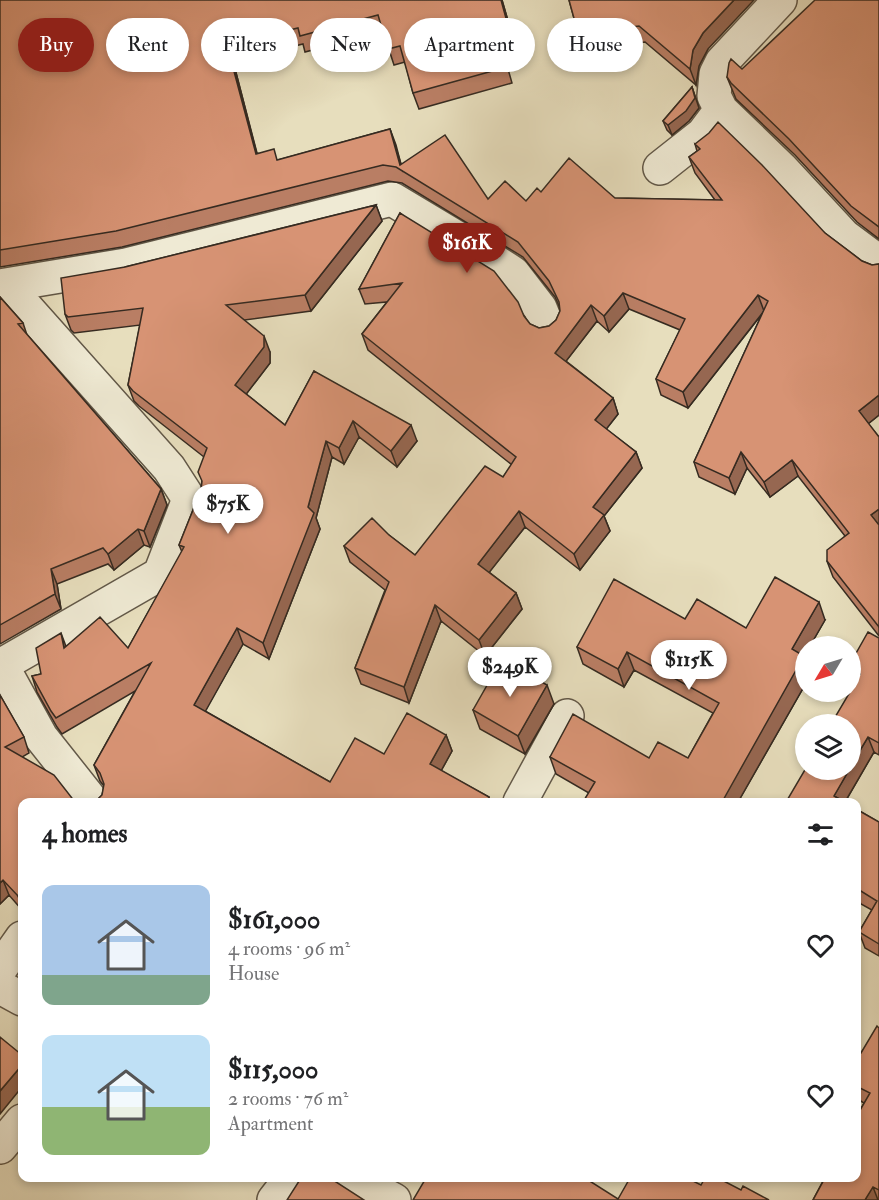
<!DOCTYPE html>
<html lang="en">
<head>
<meta charset="utf-8">
<style>
	:root { --surface:#fff; --page:#f6f6f6; --text:#202124; --muted:#757577; --accent:#8f2418 }
	body { margin:0; font-family:"IM FELL Double Pica",serif; background:var(--page); color:var(--text); height:100vh; display:flex; flex-direction:column; font-size:22px; white-space:nowrap }
	* { box-sizing:border-box; margin:0 }
	p { font-size:20px; color:var(--muted) }
	.icon { flex:none; width:33px; height:33px; fill:none; stroke:currentColor; stroke-width:2; stroke-linecap:round; stroke-linejoin:round }
	.map { position:relative; flex:1; overflow:hidden }
	.panel { position:absolute; left:18px; top:798px; width:843px; height:384px; display:flex; flex-direction:column; background:var(--surface); border-radius:12px; box-shadow:0 3px 9px #0003 }
	.panel>* { flex:none }
	.hud { position:absolute; left:18px; top:18px; width:843px; height:54px; display:flex; gap:12px }
	.needle { width:39px; rotate:232deg }
	.controls { position:absolute; left:795px; top:636px; display:grid; gap:12px }
	.controls a { display:grid; place-items:center; width:66px; height:66px; border-radius:50%; background:var(--surface); box-shadow:0 3px 9px #0003; font-size:30px }
	.price { position:absolute; translate:-50% -51px; padding:0 14px; border-radius:21px; background:#fff; color:#222; font-size:20px; line-height:39px; filter:drop-shadow(0 2px 3px #0008) }
	.price::after { content:''; position:absolute; left:50%; top:36px; width:18px; height:14px; margin-left:-9px; background:inherit; clip-path:polygon(0 0,100% 0,50% 100%) }
	.price.selected { background:var(--accent); color:#fff }
	ul { padding:0; list-style:none }
	li { display:flex; align-items:center; gap:18px; height:150px; padding:0 24px }
	li span { display:grid; place-items:center; flex:none; width:168px; height:120px; border-radius:12px; color:#555 }
	li>.icon { margin-inline-start:auto }
	span .icon { width:72px; height:72px; fill:#fffc; stroke-width:1 }
	li b { font-size:26px }
	h2 { display:flex; justify-content:space-between; align-items:center; height:72px; padding:0 24px; font-size:26px }
	.pill { padding:0 21px; border-radius:27px; background:var(--surface); box-shadow:0 3px 9px #0003; font-size:21px; line-height:54px }
	.pill.selected { background:var(--accent); color:#fff }
	.map>svg:first-child { display:block }
	.lines { fill:none; stroke-linecap:round; stroke-linejoin:round }
	.street-casing { stroke:#625848; stroke-width:36 }
	.street { stroke:#efead4; stroke-width:33 }
	.wall { fill:#b97e64; stroke:#362b21; stroke-width:1.5 }
	.shaded-wall { fill:#966751; stroke:#362b21; stroke-width:1.5 }
	.building { fill:#d79374; stroke:#362b21; stroke-width:1.5 }
</style>
</head>
<body>
<div class="map">
<svg width="879" height="1200" viewBox="0 0 879 1200">
	<rect width="100%" height="100%" fill="#e7debd"/>
	<filter id="stains"><feTurbulence type="fractalNoise" baseFrequency=".00333" numOctaves="4"/><feColorMatrix values="0 0 0 0 .2 0 0 0 0 .09 0 0 0 0 .02 0 0 0 .5 -.17"/></filter>
	<radialGradient id="worn" r=".72"><stop offset=".6" stop-color="#630" stop-opacity="0"/><stop offset="1" stop-color="#630" stop-opacity=".3"/></radialGradient>
	<g class="lines">
		<defs>
			<path id="street" d="M721 110 714 96 716 74 722 62 780 0
				M660 168 703 134 721 110 781 168 844 236 879 262
				M0 286 126 265 392 199 482 253 513 273 540 308 547 325
				M0 666 160 574 189 499 169 468 6 285
				M0 671 8 677 41 737 91 800V802
				M520 802 567 716
				M0 969 22 938
				M0 987 22 999
				M0 1147 22 1121
				M353 1178 394 1200
				M274 1200 291 1178"/>
		</defs>
		<!-- street casing -->
		<use href="#street" class="street-casing"/>
		<!-- street -->
		<use href="#street" class="street"/>
	</g>
	<!-- wall -->
	<path class="wall" d="M0 0H502L513 38 500 41 512 83 419 109 413 93 405 62 394 65 383 31 305 52 303 44 233 61 257 153 278 160 390 129 401 164 488 199 526 201 541 192 615 198 715 200 695 173 689 157 697 151 695 144 825 233 862 261 872 265 879 264V415L868 424 879 437V636L833 577 827 561 845 536 798 476 770 497 747 468 735 494 699 477 694 462 762 314 688 408 661 395 656 379 680 330 629 309 609 332 597 321 566 361 613 398 618 414 606 429 636 452 642 468 604 516 610 531 580 570 525 527 489 572 516 593 522 609 485 656 441 621 409 703 361 684 355 668 385 590 350 562 344 546 389 535 415 555 503 477 512 465 368 350 362 334 387 302 365 304 359 289 400 213 524 316 530 324 539 328 549 326 556 320 560 311 559 306 555 297 523 257 402 183 388 181 122 247 0 267Z
		M569 0 708 49 699 66 696 85 645 42 584 49 578 33Z
		M879 0V239L857 222 795 155 736 99 727 77Z
		M692 87 699 108 689 121 672 135 667 130 663 121Z
		M376 205 382 221 311 311 244 320 270 352V363L246 394 285 425 314 371 417 441 397 467 359 437 344 464 332 457 316 518 320 529 269 659 243 644 205 711 330 782 384 754 446 735 452 751 441 771 489 797 490 802H93H95L102 795 104 786 100 781 94 765 135 691 62 734 57 727 37 692 32 676 41 674 66 646 128 648 182 552 179 545 201 490 204 457 139 406 134 401 128 385 140 325 74 333 71 330 65 314 125 267Z
		M0 297 23 323 27 335 161 489 167 505 150 547 144 545 114 570 108 564 57 584 61 609 0 644Z
		M685 619 746 628 825 620 810 646H806L804 656 806 683 738 802H583L589 793 556 774 550 757 688 758 713 713 634 670 624 687 583 664 577 647Z
		M879 638V755L874 752 845 802 854 683 850 674V664Z
		M0 695 24 737 29 753 22 757 75 802H22V910L9 895 0 904Z
		M554 704 525 754 480 729 473 710Z
		M856 809 879 822V956L865 948 859 932 872 910 861 904 856 893Z
		M879 1028V1200H813L864 1103 856 1098V1050L861 1053Z"/>
	<!-- shaded-wall -->
	<path class="shaded-wall" d="M501 0H502L513 38 507 22Z
		M734 0H754L708 49 699 66 696 85 690 69 693 50 703 33Z
		M227 45 233 61 261 170 256 154Z
		M692 87 699 108 689 121 672 135 668 125Z
		M390 129 396 145 403 172 400 165Z
		M376 205 382 221 311 311 305 295Z
		M623 293 629 309 609 332 604 316Z
		M758 295 764 311 688 408 683 392Z
		M591 305 597 321 560 369 555 353Z
		M264 336 270 352V363L241 401 235 385Z
		M879 395V415L864 427 859 411Z
		M613 398 618 414 601 436 595 420Z
		M353 421 359 437 344 464 339 448Z
		M411 425 417 441 397 467 391 451Z
		M326 441 332 457 316 518 320 529 269 659 263 643 308 507Z
		M636 452 642 468 604 516 610 531 580 570 574 554 593 507Z
		M741 452 747 468 735 494 729 478Z
		M792 460 798 476 770 497 764 482Z
		M161 489 167 505 150 547 144 531Z
		M879 509V529L871 515Z
		M519 511 525 527 484 579 478 564Z
		M138 529 144 545 114 570 108 554Z
		M51 569 57 584 61 609 55 594Z
		M516 593 522 609 485 656 479 640Z
		M819 602 825 620 810 646H806V654L804 656 806 660V683L738 802H722L792 649Z
		M435 605 441 621 409 703 404 687Z
		M237 628 243 644 200 721 194 705Z
		M61 633 67 649 64 648Z
		M627 652 634 670 624 687 618 669Z
		M547 685 554 704 525 754 518 736Z
		M446 735 452 751 436 780 430 764Z
		M868 737 874 752 845 802 834 796 849 770H850V767Z
		M3 880 9 895 0 904V883Z
		M22 892V907L18 896Z
		M22 1065V1087L0 1114V1091Z
		M873 1187 878 1200H865L871 1188Z"/>
	<!-- building -->
	<path class="building" d="M0 0H501L507 22 495 26 507 67 413 93 400 46 388 49 378 15 300 36 298 28 227 45 256 154 274 149 277 160 390 129 400 165 445 135 488 199 505 181 526 201 537 188 541 192 569 158 615 198 722 200 689 157 700 149 695 144 709 133 718 122 762 165 825 233 862 261 872 265 879 264V395L859 411 879 437V509L871 515 879 525V627L827 561V550L849 533 792 460 764 482 741 452 729 478 694 462 768 301 758 295 683 392 656 379 685 319 623 293 604 316 591 305 555 353 613 398 595 420 636 452 593 507 604 515 574 554 519 511 478 564 516 593 479 640 435 605 404 687 355 668 389 582 344 546 372 518 389 535 415 555 485 466 503 477 516 457 362 334 402 283 359 289 400 213 494 271 518 302 524 316 530 324 539 328 549 326 556 320 560 311 559 302 549 281 518 242 396 167 383 165 116 231 0 250Z
		M569 0H734L703 33 693 50 690 69 639 26 578 33Z
		M815 0H879V227L851 206 789 139 731 83 727 77 729 63 731 59 742 69Z
		M692 87 695 98 686 111 668 125 663 121Z
		M376 205 305 295 226 305 264 336V347L235 385 285 425 314 371 411 425 391 451 353 421 339 448 326 441 308 507 314 513 263 643 237 628 194 705 330 782 355 738 384 754 407 713 446 735 430 764 489 797 486 802H93H95L102 795 104 784 100 773 94 765 151 663 56 718 51 711 32 676 41 674 36 648 61 633 64 648 100 617 128 648 184 547 179 545 201 490 202 481 198 472 207 448 133 391 128 385 143 308 68 317 65 314 61 278 125 267Z
		M0 297 23 323 18 324 161 489 144 531 138 529 108 554 103 548 51 569 55 594 0 625Z
		M775 577 819 602 792 649 804 656 722 802H583L595 782 550 757 573 714 649 758 658 742 688 758 719 703 627 652 618 669 577 647 614 579 685 619 697 599 746 628Z
		M868 632 879 638V743L868 737 850 767V724H831L850 692 860 674 850 669V664Z
		M502 659 547 685 518 736 473 710Z
		M0 695 24 737 5 747 54 775 75 802H77H22V892L18 896 3 880 0 883Z
		M806 768V770H849L834 796 844 802H786Z
		M856 809 879 822V944L859 932 877 901 856 888V886L859 882 856 880Z
		M877 1026 879 1028V1190L873 1187 865 1200H813L825 1178H856V1117L870 1093 856 1086V1050L861 1053Z
		M0 1037 22 1055V1065L0 1091Z
		M301 1178H330L364 1200H287Z
		M426 1178H585L618 1199 630 1178H687L701 1185 705 1178H718L741 1190 743 1186 769 1200H413Z"/>
	<rect width="100%" height="100%" filter="url(#stains)"/>
	<rect width="100%" height="100%" fill="url(#worn)"/>
</svg>
<div class="controls">
<a><svg class="needle" viewBox="-14 -14 28 28"><path d="M0-13l5 13h-10z" fill="#e53935"/><path d="M0 13l5-13h-10z" fill="#757577"/></svg></a>
<a><svg class="icon" aria-label="layers" viewBox="0 0 24 24"><path d="M12 4l9 5-9 5-9-5zM3 14l9 5 9-5"/></svg></a>
</div>
<b class="price selected" style="left:467px;top:274px">$161K</b>
<b class="price" style="left:228px;top:535px">$75K</b>
<b class="price" style="left:689px;top:691px">$115K</b>
<b class="price" style="left:510px;top:698px">$249K</b>
<div class="hud">
<a class="pill selected">Buy</a>
<a class="pill">Rent</a>
<a class="pill">Filters</a>
<a class="pill">New</a>
<a class="pill">Apartment</a>
<a class="pill">House</a>
</div>
<section class="panel">
<h2>4 homes<svg class="icon" aria-label="filters" viewBox="0 0 24 24"><path d="M4 7h16M4 17h16"/><circle cx="9" cy="7" r="2"/><circle cx="15" cy="17" r="2"/></svg></h2>
<ul>
<li><span style="background:linear-gradient(#a9c7e8 75%,#7fa58c 0)"><svg class="icon" aria-label="home" viewBox="0 0 24 24"><path d="M3 11l9-7 9 7M6 9v11h12V9"/></svg></span><div><b>$161,000</b><p>4 rooms · 96 m²</p><p>House</p></div><svg class="icon" aria-label="heart" viewBox="0 0 24 24"><path d="M12 20l-8-8c-3-5 5-10 8-4 3-6 11-1 8 4z"/></svg></li>
<li><span style="background:linear-gradient(#bfe0f5 60%,#8fb573 0)"><svg class="icon" aria-label="home" viewBox="0 0 24 24"><path d="M3 11l9-7 9 7M6 9v11h12V9"/></svg></span><div><b>$115,000</b><p>2 rooms · 76 m²</p><p>Apartment</p></div><svg class="icon" aria-label="heart" viewBox="0 0 24 24"><path d="M12 20l-8-8c-3-5 5-10 8-4 3-6 11-1 8 4z"/></svg></li>
</ul>
</section>
</div>
</body>
</html>
